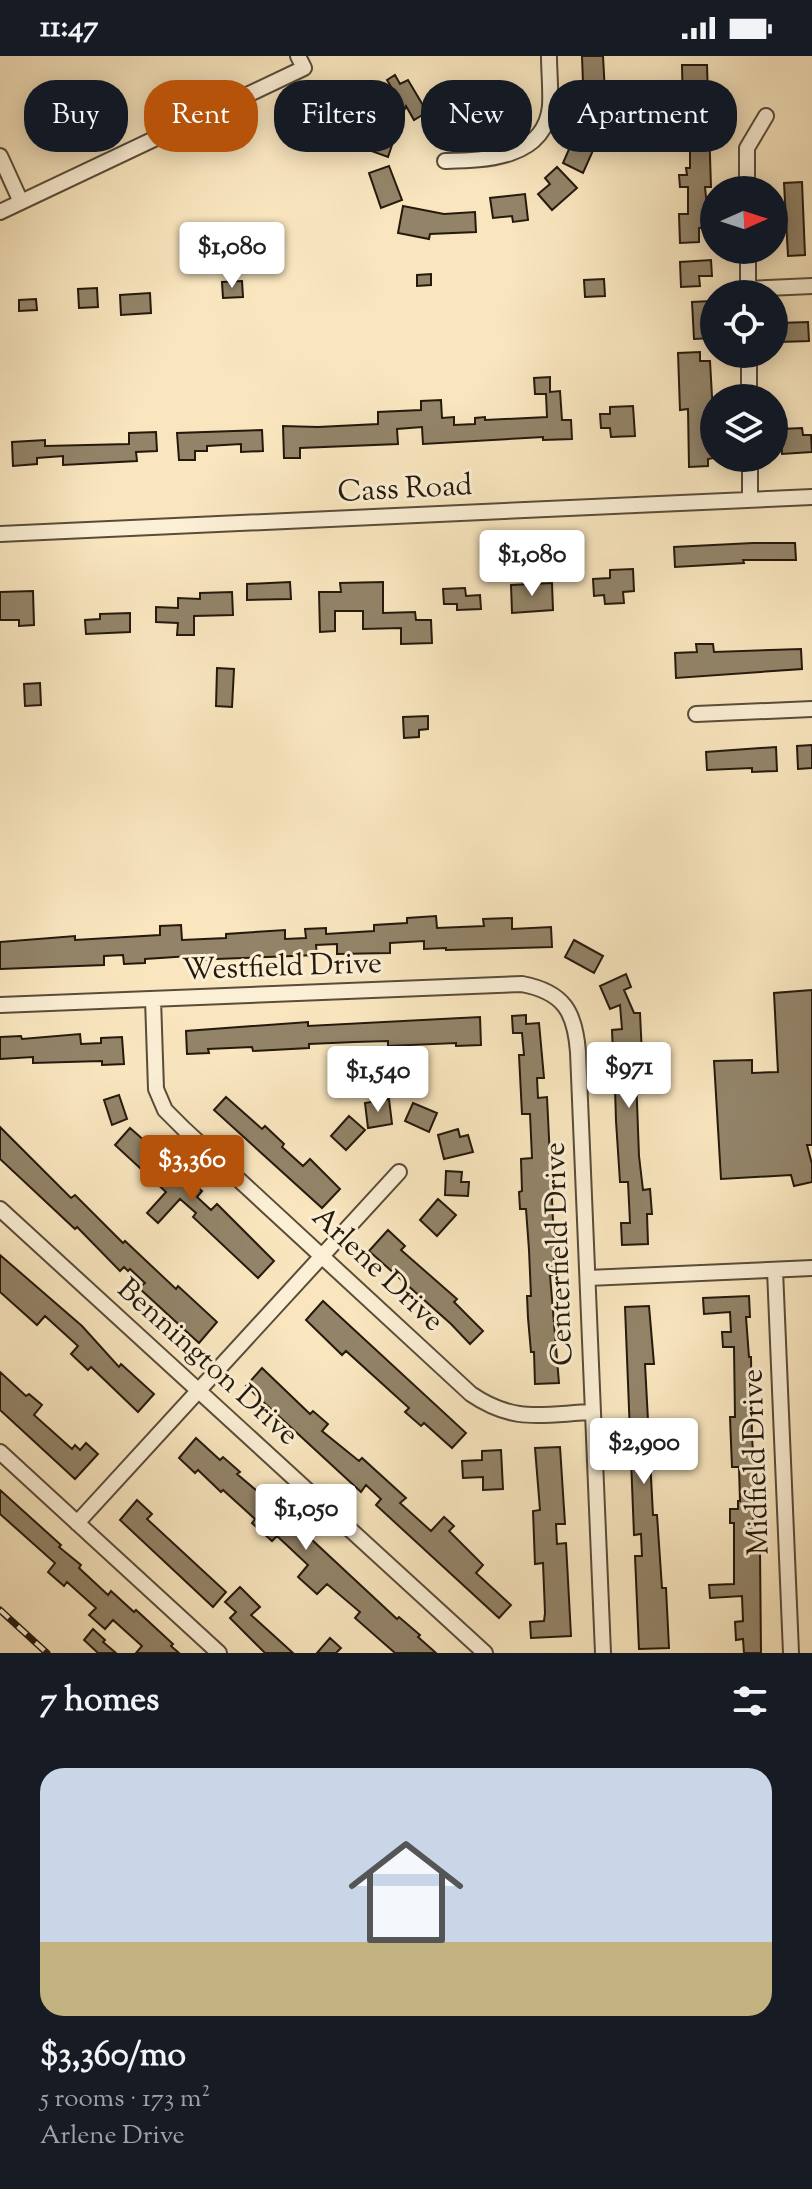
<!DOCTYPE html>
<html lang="en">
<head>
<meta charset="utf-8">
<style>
	:root { --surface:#171b24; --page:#20242c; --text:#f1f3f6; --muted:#9ea1a6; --accent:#b45309 }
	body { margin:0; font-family:"Sorts Mill Goudy",serif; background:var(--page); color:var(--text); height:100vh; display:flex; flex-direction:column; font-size:30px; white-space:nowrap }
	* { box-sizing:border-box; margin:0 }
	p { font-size:26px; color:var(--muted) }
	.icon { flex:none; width:44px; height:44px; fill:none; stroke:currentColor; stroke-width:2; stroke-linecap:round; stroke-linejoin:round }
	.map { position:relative; height:1597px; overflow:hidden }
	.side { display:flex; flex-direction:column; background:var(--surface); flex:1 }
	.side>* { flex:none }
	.guide { position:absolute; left:24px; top:24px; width:764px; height:72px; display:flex; gap:16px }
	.needle { width:52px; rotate:87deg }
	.fabs { position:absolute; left:700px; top:120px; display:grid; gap:16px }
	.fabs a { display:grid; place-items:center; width:88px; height:88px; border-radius:50%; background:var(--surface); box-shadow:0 4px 20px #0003; font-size:40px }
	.price { position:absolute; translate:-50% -68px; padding:0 18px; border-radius:8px; background:#fff; color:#222; font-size:26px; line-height:52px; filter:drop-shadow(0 2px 4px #0008) }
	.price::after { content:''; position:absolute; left:50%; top:48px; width:24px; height:18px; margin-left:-12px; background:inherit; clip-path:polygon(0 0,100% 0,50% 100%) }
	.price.on { background:var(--accent); color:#fff }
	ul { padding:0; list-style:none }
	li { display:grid; align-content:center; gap:16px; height:424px; padding:0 40px }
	li span { display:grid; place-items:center; height:248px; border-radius:24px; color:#555 }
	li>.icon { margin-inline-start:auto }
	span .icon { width:144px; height:144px; fill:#fffc; stroke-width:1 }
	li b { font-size:34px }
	h2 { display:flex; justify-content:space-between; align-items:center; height:96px; padding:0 40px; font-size:34px }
	.tag { padding:0 28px; border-radius:32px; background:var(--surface); box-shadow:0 4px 20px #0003; font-size:28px; line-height:72px }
	.tag.on { background:var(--accent); color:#fff }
	.status { display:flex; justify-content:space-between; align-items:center; height:56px; padding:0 40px; background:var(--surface); direction:ltr }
	.status svg { height:22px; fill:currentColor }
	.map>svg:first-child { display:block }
	.building { fill:#938469; stroke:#25190c; stroke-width:2 }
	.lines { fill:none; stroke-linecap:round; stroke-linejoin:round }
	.minor-casing { stroke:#5a4c39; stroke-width:18 }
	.minor { stroke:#fbefd5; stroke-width:14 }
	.rail-casing { stroke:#25190c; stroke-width:7 }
	.rail { stroke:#fbefd5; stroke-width:4; stroke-dasharray:12; stroke-linecap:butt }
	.labels { text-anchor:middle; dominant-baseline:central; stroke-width:6; stroke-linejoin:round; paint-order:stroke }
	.street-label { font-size:30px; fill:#25190c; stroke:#fbefd5 }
</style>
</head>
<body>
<div class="status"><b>11:47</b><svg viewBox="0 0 49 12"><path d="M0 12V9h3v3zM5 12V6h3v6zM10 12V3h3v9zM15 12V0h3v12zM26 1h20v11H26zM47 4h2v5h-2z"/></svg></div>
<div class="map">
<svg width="812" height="1597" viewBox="0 0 812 1597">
	<rect width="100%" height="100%" fill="#f9e6bf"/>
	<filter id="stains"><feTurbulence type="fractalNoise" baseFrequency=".0025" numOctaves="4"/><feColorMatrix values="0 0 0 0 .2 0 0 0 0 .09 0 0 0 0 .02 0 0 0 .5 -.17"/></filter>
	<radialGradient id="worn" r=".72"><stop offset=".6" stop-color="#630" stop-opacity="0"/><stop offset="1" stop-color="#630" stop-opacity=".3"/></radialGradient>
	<!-- building -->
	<path class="building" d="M582 0H603L605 37 620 39 617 73 603 72 583 117 563 107 576 77 581 79 583 53H593L595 27H583Z
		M682 9H707L711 131H705L709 171 699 172V186L680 187 679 158H688V131H680L679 119H687L686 112H690V52H683Z
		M395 19 400 28 408 24 427 56 414 64 406 50 401 62 387 38 393 34 387 24Z
		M447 26H474V40L517 38V59L458 58V43H448Z
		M373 62 398 71 388 101 363 92Z
		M389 110 402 144 381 152 369 117Z
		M557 111 577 132 552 154 538 138 550 128 545 122Z
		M802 126 805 199 788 200 784 127Z
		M525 138 528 164 513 166 512 160 493 162 490 142Z
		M403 150 444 158 475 156 476 176 430 178 429 183 398 177Z
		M711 204 712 220H699L700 230 681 231 680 206Z
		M431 218V229L417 230V219Z
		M604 223 605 240 585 241 584 224Z
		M242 225 243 241 223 242 222 226Z
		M97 232 98 251 79 252 78 233Z
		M150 237 151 257 121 259 120 239Z
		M36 243 37 254 19 255V244Z
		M711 245 713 282 694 283 692 246Z
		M808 266 809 285 780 286 779 267Z
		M700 296V305H710L713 358H706L707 382H713L714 402 708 403V410L689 411 688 353 680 354 678 297Z
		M550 321V336L560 335 562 364H571L572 383 543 384V381L423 388 422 371 397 373 398 388 300 392V402H284L283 370 318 371 378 368V356L421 354V345L441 344 442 362 454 361V369L475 368V362L485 361V364L547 361 546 338H535L534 322Z
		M633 350 635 380 611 381 610 372H601L600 358H610V351Z
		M802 372 803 379H811L812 396 782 398 781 373Z
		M262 374 263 395 241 396V388L207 390V395H195V404H179L177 377Z
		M156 376 157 395 136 396 137 405 63 409V400L37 402V408L13 410 12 386 45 384V390L129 388V377Z
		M753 487H795L796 504H743L744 507 675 511 674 491Z
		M633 513 634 535 623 536 624 547 605 548 604 539 594 540 593 523 610 522V514Z
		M290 526 291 543 247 544V528Z
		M383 526V557L415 556 416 564H431L432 587 401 588V572L363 573V555H335V575L320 576 319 536H341L340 527Z
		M552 527 553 554 512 557 511 529Z
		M465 532 466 540 480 539 481 553 457 554V548H444L443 533Z
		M33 535 34 569 19 570V564H0V536Z
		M232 536 233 559 194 560V579H177L178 567 156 566V551L178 552V542L200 543V537Z
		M130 557V576L86 578 85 564 100 563V558Z
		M696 588H713L714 596 801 593 802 613 676 622 675 597 697 596Z
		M217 612 234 613 232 651 216 650Z
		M40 627 41 649 25 650 24 628Z
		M428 660V673L419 674V681L404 682 403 661Z
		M812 689V712L798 713 797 690Z
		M776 691 777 715 752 716V712L707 714 706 696Z
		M436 860 437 872 484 870 483 863 512 862V873L551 871 552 891 446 894V892L424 893V885L390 887V897L337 898V888L316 889 317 899 190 904V900L145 903V907L124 908 123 899 104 900V909L0 913V886L75 880V884L160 879V870L181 869 182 884 226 882V878L285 874V883L306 882 305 873 326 872V878L374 875V869L407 867V862Z
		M574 884 603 900 594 917 565 901Z
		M626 918 631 931 624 934 634 957H640L643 1020H636L639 1100 643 1134 650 1133 652 1158H647L648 1188 622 1189 621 1167H630L628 1126H620L616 1065 615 1032H624L623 1012 614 1013 613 998 612 974 622 973 620 949 610 953 600 930Z
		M812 934V1089H807L812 1108V1126L794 1130 791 1119 721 1123 714 1005 752 1004V1017L778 1016 774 937Z
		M526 959V968L539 967 544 1022H537L538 1042 547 1041 554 1185V1219H550L559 1327 535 1328 534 1296H531L528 1262 527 1240H531L529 1194 526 1153H520L519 1136 522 1135 521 1103 532 1102 530 1058H522L519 999H524L522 977H513L512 960Z
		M480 961 481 989 456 990V987L388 990V985L355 986 309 988V992L253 995 252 991 208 993 209 997 187 998 186 975 308 966V970Z
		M80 978 81 988 101 987V982L122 981 124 1008 102 1009V1005L33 1007V1001L0 1003V981L21 980 22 983Z
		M119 1039 127 1063 112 1069 104 1044Z
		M226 1041 262 1073 265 1070 284 1088 282 1091 303 1110 310 1103 340 1133 322 1152 214 1054Z
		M389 1043 392 1068 368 1072 365 1047Z
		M413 1047 437 1057 429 1076 405 1065Z
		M349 1060 365 1074 346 1094 331 1080Z
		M0 1071 71 1142 75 1139 123 1187 125 1185 176 1233 178 1230 217 1266 199 1287 139 1232 145 1227 130 1213 128 1215 124 1211 120 1215 77 1171 75 1173 0 1103Z
		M130 1072 202 1135 197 1141 211 1154 217 1148 274 1205 258 1222 193 1161 196 1157 180 1143 158 1167 147 1157 166 1136 115 1089Z
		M458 1073 460 1081 468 1079 473 1096 444 1103 438 1079Z
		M446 1115 462 1116 461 1126H469L468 1140 445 1139Z
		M438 1143 456 1159 437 1180 420 1164Z
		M388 1174 405 1190 401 1194 457 1243 454 1246 483 1275 470 1288 451 1268 369 1195Z
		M0 1199 82 1270 119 1311 121 1308 154 1338 138 1356 91 1311 88 1314 71 1298 78 1290 45 1260 37 1269 0 1236Z
		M749 1240 750 1261H746L749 1301H751L752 1381 756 1438H752L754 1479 762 1478 763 1496H760L761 1597H744L743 1583 736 1584 735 1566 743 1565 742 1540 710 1542 709 1529 734 1528V1467H730V1453H738V1445H740L739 1411H732L730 1361H735L734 1291H723L722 1276H731L730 1256 704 1258 703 1242Z
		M323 1245 466 1377 452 1392 424 1367 421 1370 405 1356 409 1352 346 1295 342 1299 306 1264Z
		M649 1250 654 1308H645L653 1459H657L662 1532H666L669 1592 639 1593 635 1500H642L641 1478 634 1479 625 1251Z
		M262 1312 310 1358 313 1355 328 1368 322 1375 359 1405 362 1402 406 1442 400 1447 431 1475 444 1461 454 1470 449 1475 483 1509 476 1517 511 1549 499 1562 376 1449 381 1443 366 1429 361 1436 246 1330Z
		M0 1316 26 1340 29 1338 42 1349 34 1359 72 1393 75 1389 80 1394 86 1387 98 1398 75 1423 0 1354Z
		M196 1382 220 1404 223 1401 240 1416 237 1418 283 1457 276 1464 290 1477 297 1470 397 1563 399 1561 420 1579 418 1581 436 1597H395L355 1562 360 1556 327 1528 317 1538 298 1521 308 1509 277 1480 272 1485 252 1467 255 1463 223 1434 221 1436 198 1414 195 1417 179 1402Z
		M560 1391 565 1468H556L557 1488 566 1487 571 1580 531 1582 530 1566 544 1565 545 1557 543 1507 535 1508 533 1455 540 1454 535 1392Z
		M501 1394 503 1433 483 1434V1421L463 1422 462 1405 482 1404V1395Z
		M0 1434 61 1489 59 1491 81 1509 79 1512 108 1539 111 1535 134 1556 136 1554 173 1588 171 1590 179 1597H136L142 1590 113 1564 105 1573 89 1559 96 1552 67 1526 64 1530 48 1516 55 1507 0 1458Z
		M137 1444 152 1458 147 1463 226 1536 213 1551 120 1464Z
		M240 1531 260 1551 251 1559 293 1597H265L230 1562 236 1556 225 1546Z
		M93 1573 105 1584 103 1586 116 1597H98L84 1584Z
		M330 1582 341 1592 336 1597H317Z"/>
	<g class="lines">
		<defs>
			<path id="minor" d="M0 100 21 146
				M445 105C485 104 545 103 550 50 551 34 549 16 549 0
				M747 134V92L766 60
				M0 156 304 12 298 0
				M748 194V238
				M748 233 812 230
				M749 298V342
				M750 402V444
				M0 478 812 441
				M696 658 812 653
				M153 943 156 1033 165 1054 184 1073 471 1338C515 1368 543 1358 593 1356
				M0 949 522 928C564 936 575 956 578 996L603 1597
				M0 1153 485 1597
				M775 1214 791 1597
				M588 1222 812 1212
				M0 1396 219 1597
				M77 1467 399 1116"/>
		</defs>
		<!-- minor casing -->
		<use href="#minor" class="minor-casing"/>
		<!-- minor -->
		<use href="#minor" class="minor"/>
		<defs>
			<path id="rail" d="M0 1554 47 1597"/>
		</defs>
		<!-- rail casing -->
		<use href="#rail" class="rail-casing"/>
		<!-- rail -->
		<use href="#rail" class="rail"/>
	</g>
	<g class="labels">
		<!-- street labels -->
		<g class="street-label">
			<text transform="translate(405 434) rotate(-3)">Cass Road</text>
			<text transform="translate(282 912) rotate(-2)">Westfield Drive</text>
			<text transform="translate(560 1198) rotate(-92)">Centerfield Drive</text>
			<text transform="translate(377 1214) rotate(43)">Arlene Drive</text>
			<text transform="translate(207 1307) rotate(42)">Bennington Drive</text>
			<text transform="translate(757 1406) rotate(-92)">Midfield Drive</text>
		</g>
	</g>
	<rect width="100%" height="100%" filter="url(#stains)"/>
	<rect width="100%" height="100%" fill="url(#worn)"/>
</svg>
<div class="fabs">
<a><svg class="needle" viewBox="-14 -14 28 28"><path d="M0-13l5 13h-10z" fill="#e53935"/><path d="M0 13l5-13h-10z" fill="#9ea1a6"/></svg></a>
<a><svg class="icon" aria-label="locate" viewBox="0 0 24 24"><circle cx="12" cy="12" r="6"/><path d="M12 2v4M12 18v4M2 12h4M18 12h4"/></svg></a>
<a><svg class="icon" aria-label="layers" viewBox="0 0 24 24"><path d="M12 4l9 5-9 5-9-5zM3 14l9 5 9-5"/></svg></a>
</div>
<b class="price" style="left:232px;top:234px">$1,080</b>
<b class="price" style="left:532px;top:542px">$1,080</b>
<b class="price" style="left:629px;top:1054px">$971</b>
<b class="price" style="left:378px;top:1058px">$1,540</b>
<b class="price on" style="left:192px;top:1147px">$3,360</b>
<b class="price" style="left:644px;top:1430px">$2,900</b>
<b class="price" style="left:306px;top:1496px">$1,050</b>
<div class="guide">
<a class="tag">Buy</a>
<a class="tag on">Rent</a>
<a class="tag">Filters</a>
<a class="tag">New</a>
<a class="tag">Apartment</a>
</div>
</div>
<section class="side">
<h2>7 homes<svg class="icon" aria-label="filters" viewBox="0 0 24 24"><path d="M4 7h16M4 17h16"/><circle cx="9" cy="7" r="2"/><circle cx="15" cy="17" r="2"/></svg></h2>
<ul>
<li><span style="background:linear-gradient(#c9d6e8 70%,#c2b280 0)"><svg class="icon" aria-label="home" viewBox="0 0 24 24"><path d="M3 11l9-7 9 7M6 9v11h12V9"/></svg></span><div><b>$3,360/mo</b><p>5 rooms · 173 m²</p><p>Arlene Drive</p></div></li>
</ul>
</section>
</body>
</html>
